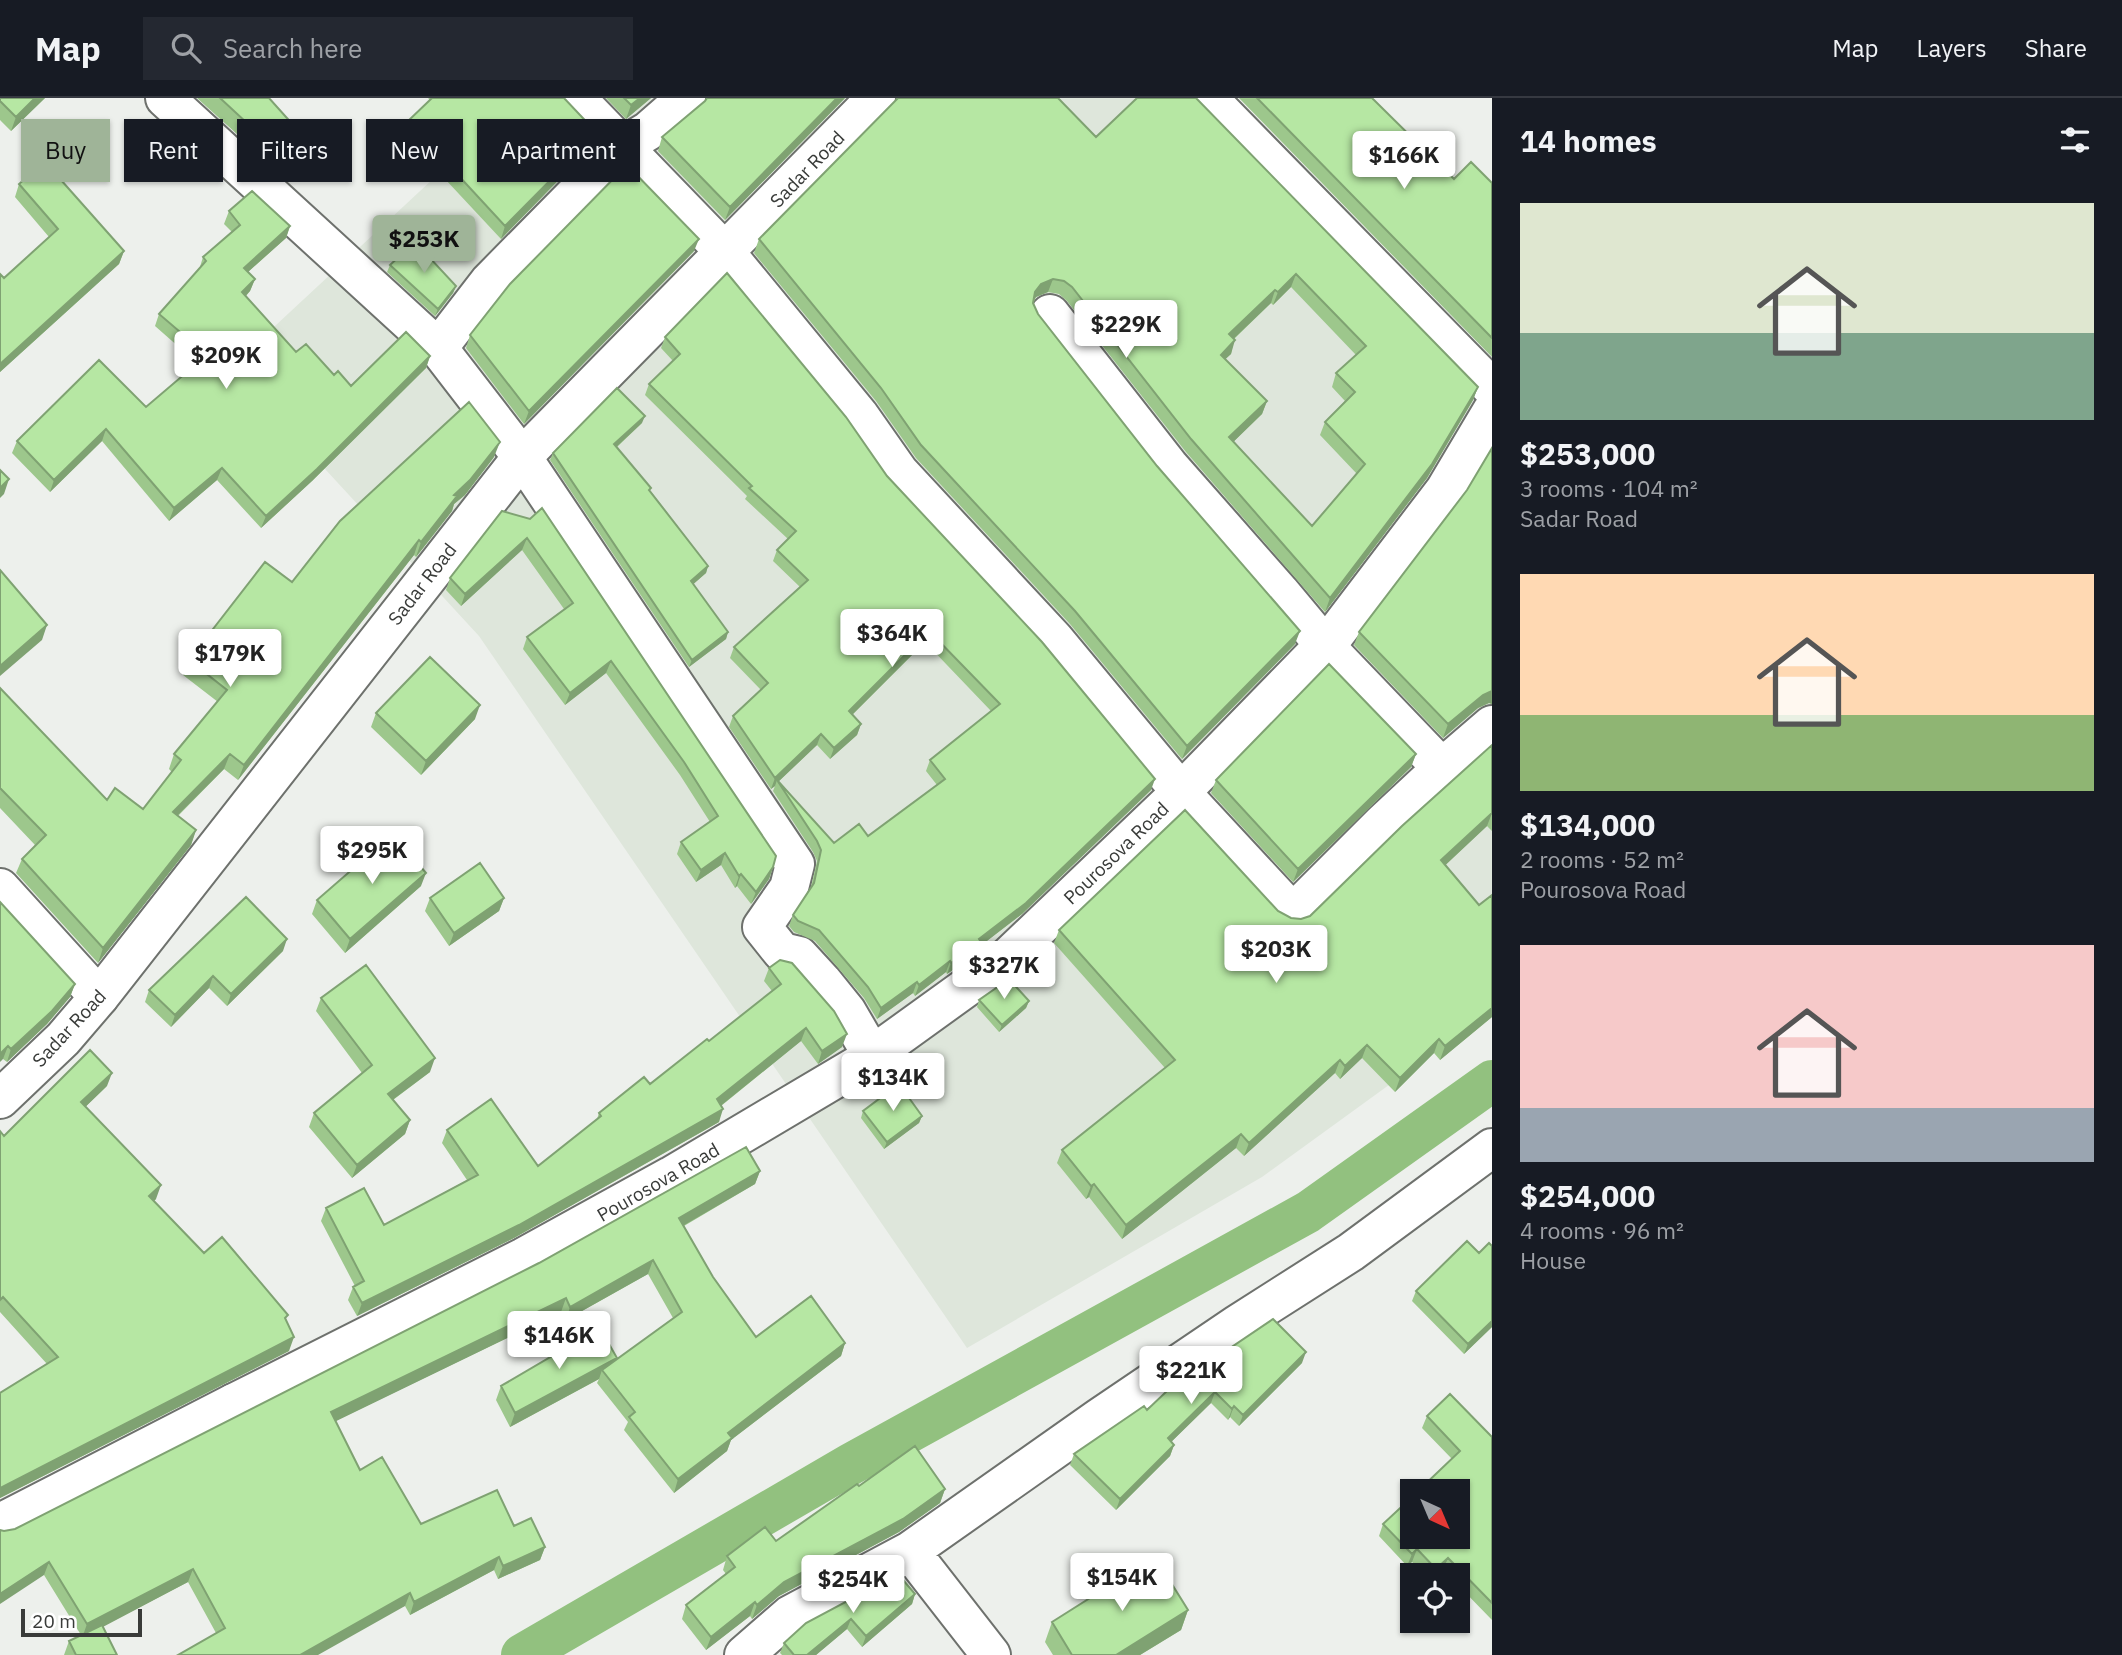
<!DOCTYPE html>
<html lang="en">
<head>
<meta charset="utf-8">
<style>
	:root { --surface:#171b24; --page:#242831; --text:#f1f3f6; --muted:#9ea1a6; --line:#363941; --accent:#9fb498 }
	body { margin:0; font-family:"IBM Plex Sans",sans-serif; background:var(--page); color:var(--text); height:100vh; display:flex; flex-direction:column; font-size:26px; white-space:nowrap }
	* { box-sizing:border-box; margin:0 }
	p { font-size:23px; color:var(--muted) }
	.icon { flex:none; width:38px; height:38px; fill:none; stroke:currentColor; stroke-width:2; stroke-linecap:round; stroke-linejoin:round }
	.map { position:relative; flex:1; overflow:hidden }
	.details { display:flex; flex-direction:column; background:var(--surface); width:630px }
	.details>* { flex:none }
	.hud { position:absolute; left:21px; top:21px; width:665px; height:63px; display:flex; gap:14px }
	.needle { width:46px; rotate:136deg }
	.tools { position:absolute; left:1400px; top:1381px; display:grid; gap:14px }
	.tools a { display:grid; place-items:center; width:70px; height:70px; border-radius:0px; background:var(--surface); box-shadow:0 2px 5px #0004; font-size:35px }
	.scale { position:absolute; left:21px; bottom:18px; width:121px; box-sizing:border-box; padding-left:7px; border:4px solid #393b39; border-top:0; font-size:19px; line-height:24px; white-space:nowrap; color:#393b39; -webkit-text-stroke:5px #fff; paint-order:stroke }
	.price { position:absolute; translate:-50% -60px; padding:0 16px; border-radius:7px; background:#fff; color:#222; font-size:23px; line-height:46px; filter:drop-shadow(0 2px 4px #0008) }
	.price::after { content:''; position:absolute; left:50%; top:42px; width:21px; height:16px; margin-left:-10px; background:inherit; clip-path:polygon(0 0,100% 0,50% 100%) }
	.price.on { background:var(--accent); color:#111 }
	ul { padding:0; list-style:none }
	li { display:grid; align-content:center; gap:14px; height:371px; padding:0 28px }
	li span { display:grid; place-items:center; height:217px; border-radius:0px; color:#555 }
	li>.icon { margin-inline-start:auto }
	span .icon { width:126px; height:126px; fill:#fffc; stroke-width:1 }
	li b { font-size:30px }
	h2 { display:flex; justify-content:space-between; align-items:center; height:84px; padding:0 28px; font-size:30px }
	.tag { padding:0 24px; border-radius:0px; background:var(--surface); box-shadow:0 2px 5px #0004; font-size:24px; line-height:63px }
	.tag.on { background:var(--accent); color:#111 }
	header { display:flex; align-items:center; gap:42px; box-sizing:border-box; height:98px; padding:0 35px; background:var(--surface); border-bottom:2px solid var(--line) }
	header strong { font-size:33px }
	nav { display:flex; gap:38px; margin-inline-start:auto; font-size:24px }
	.search { width:490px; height:63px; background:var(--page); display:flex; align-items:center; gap:18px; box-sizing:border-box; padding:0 24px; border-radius:0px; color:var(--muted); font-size:26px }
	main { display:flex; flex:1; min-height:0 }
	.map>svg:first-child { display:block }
	.built { fill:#dee6db }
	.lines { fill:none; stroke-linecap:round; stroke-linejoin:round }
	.canal { stroke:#92c17f; stroke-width:42 }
	.street-casing { stroke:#6e716d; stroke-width:42 }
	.secondary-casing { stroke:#6e716d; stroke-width:42 }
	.street { stroke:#fff; stroke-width:38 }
	.secondary { stroke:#fff; stroke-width:38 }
	.wall { fill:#9dc78c; fill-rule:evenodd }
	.shaded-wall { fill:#7fa272 }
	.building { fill:#b6e7a3; stroke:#7fa272; stroke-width:2; fill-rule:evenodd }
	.labels { text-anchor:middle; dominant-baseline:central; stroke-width:6; stroke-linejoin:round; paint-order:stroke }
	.street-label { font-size:19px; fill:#393b39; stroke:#fff }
</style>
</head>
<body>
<header>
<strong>Map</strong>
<div class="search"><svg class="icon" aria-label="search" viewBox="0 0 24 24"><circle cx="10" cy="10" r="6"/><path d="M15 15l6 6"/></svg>Search here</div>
<nav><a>Map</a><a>Layers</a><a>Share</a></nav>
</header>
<main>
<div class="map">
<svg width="1492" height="1557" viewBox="0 0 1492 1557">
	<rect width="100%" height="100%" fill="#edf0ec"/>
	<!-- built -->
	<path class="built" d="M520 0H1189L1492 310V905L1462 934 1262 1079 967 1250 479 538 231 269Z"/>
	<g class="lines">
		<!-- canal -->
		<path class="canal" d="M522 1557 851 1366 1308 1114 1492 983"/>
		<defs>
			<path id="street" d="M165 0 438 250 522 359 795 766 789 790 762 829 782 854 799 858 822 883 847 914 872 957
				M576 0 725 154 859 317 899 374 1054 541 1186 700 1289 811 1294 813 1297 811 1382 726 1442 670
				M1050 216 1169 368 1280 494 1325 548 1442 670 1492 627
				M438 250 489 184 623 48 648 33 686 0
				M0 790 99 899
				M0 1425 234 1305
				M910 1453 991 1557
				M744 1557 790 1517 910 1453 1099 1320 1238 1226 1351 1154 1492 1050"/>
			<path id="secondary" d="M1208 0 1492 290
				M0 1001 63 941 99 899 522 359 876 0
				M234 1305 524 1159 671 1078 860 966 1007 860 1182 693 1336 535 1445 392 1492 313"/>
		</defs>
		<!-- street casing -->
		<use href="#street" class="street-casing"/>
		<!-- secondary casing -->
		<use href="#secondary" class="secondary-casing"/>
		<!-- street -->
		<use href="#street" class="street"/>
		<!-- secondary -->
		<use href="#secondary" class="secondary"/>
	</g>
	<!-- wall -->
	<path class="wall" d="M0 0H45L11 33 0 22Z
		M197 0H270V1L295 29 289 44 268 64Z
		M428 0H564L592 48 501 141 403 36 408 23 430 2Z
		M606 0H651L626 21Z
		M845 0 725 122 658 53 662 39Z
		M1239 0H1372L1454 81 1492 85V259Z
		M897 1 1096 39 1197 2 1478 289 1473 302 1427 380 1325 514 1186 354 1067 203 1059 196 1048 194 1036 199 1033 205 1038 216 1295 546 1182 661 1070 526 916 360 876 303 754 155 759 141ZM1291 189 1356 257 1336 275 1332 289 1345 303 1325 324 1320 337 1357 376 1312 428 1233 344 1262 316 1267 303 1225 261 1231 256 1234 241 1271 205 1273 207Z
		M19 86 124 153 119 166 0 274V176L4 180 49 139 15 99Z
		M229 113 290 128 286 140 248 174 255 181 250 193 246 198 296 254 351 288 430 258 426 270 312 383 261 430 217 382 169 423 102 343 50 394 12 355 17 343 146 309 197 265 155 228 159 216 199 172 203 159 232 134 224 126Z
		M694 153 524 326 466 250 470 237Z
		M390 167 456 188 453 195 435 218 387 174Z
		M665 239 887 378 1151 692 1022 816 979 849 977 855 947 876 946 874 915 898 913 895 877 921 864 900 815 843 794 834 789 828 793 817 811 789 817 763 813 754 773 693 775 688 771 691 729 629 733 618 761 592 730 560 734 549 800 489 773 463 777 452 788 441 745 401 747 398 645 297 649 286 673 263 661 250ZM925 544 991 613 930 662 926 673 937 687 868 738 834 745 778 684 817 647 830 661 857 637 861 626 852 617Z
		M642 325 617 349 708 468 706 475 693 486 728 534 726 541 689 569 550 362 553 355Z
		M1492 350V606L1489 605 1478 610 1443 640 1354 547 1359 534 1467 392Z
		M494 359 465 397 454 406 452 413 416 459 414 457 238 682 224 671 178 718 196 732 191 747 98 865 16 775 22 761 35 747 0 710V590L107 702 143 711 172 674 169 671 174 656 218 604 183 577 189 562 292 484Z
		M530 421 773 769 769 781 751 806 737 788 735 790 721 767 696 784 677 756 681 744 710 724 680 677 606 575 565 607 523 551 527 539 564 511 522 452 461 508 446 492 450 480Z
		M376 615 475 621 421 677 371 629Z
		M1492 647V733L1487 728 1445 767 1492 919 1440 962 1434 955 1395 994 1362 960 1340 981 1335 975 1244 1058 1236 1050 1122 1141 1089 1099 1086 1101 1057 1065 1062 1052 1165 970 1054 845 1059 832 1278 813 1291 820 1301 821 1310 818Z
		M1416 656 1411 669 1293 784 1211 695 1216 682Z
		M421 788 345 855 312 816 317 802Z
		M430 800H504L499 813 449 848 425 813Z
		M0 804 75 886 70 899 47 926 7 964 3 961Z
		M283 853 227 908 209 890 171 929 145 904 149 892Z
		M769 870 842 949 818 966 801 943 721 1008 719 1024 514 1140 357 1218 348 1202 353 1189 355 1188 321 1123 326 1110 384 1127 467 1082 442 1045 447 1032 538 1068 597 1021 599 1015 650 986 709 943 772 893 764 883Z
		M321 900 430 974 393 1002 410 1022 405 1036 352 1080 309 1029 314 1015 362 975 316 913Z
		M979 902 1029 903 1026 910 999 934 977 909Z
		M107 988 85 1009 156 1101 154 1103 204 1155 286 1223 289 1253 0 1400V1295L47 1266 0 1214V1033L4 1038Z
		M863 1013 922 1018 919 1025 884 1051 861 1020Z
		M760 1073 755 1086 684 1128 713 1179 756 1239 845 1245 841 1258 731 1342 727 1353 674 1395 624 1332 628 1324 597 1285 599 1281 510 1329 496 1302 501 1288 616 1262 673 1220 648 1176 566 1222 561 1214 335 1323 360 1372 421 1426 514 1428 545 1449 540 1462 498 1481 494 1472 410 1517 405 1508 216 1535 188 1484 103 1528 117 1557H64L69 1543 81 1537 44 1477 4 1433 15 1431Z
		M1479 1155 1492 1229 1464 1256 1412 1203 1416 1193Z
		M1302 1265 1239 1328 1230 1319 1228 1322 1211 1305 1171 1344 1174 1347 1170 1358 1116 1412 1070 1367 1074 1356 1147 1312Z
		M1427 1318 1492 1339V1522L1458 1487V1477H1448L1443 1472 1438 1477H1425L1412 1464 1407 1468 1379 1438 1383 1426 1452 1361 1422 1330Z
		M859 1388 945 1391 940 1405 899 1434 779 1498 752 1521 750 1518 706 1552 682 1521 686 1507 726 1476 723 1472 727 1458 776 1443Z
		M915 1496 912 1506 862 1549 847 1531 816 1557H782L780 1555 784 1545Z
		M1188 1512 1181 1532 1140 1557H1053L1045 1544 1052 1524Z"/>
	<!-- shaded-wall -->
	<path class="shaded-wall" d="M35 0H45L11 33 16 19Z
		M640 0H651L626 21 631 7Z
		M837 0H845L725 122 730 109Z
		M295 29 289 44 268 64 273 49Z
		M597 35 592 48 501 141 505 128Z
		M290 128 286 140 239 182 244 170Z
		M699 141 694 153 524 326 529 313Z
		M124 153 119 166 0 274V266Z
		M1296 176 1291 189 1273 207 1278 194Z
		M255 181 250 193 238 206 242 194Z
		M1053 181 1048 194 1036 199 1030 207 1035 194 1041 186Z
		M456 188 453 195 435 218 438 211Z
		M1275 192 1271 205 1224 250 1229 236Z
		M1235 242 1231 256 1216 270 1221 257Z
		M430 258 426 270 312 383 261 430 266 418Z
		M1478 289 1473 302 1427 380 1325 514 1330 500Z
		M1267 303 1262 316 1224 353 1229 339Z
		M645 318 642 325 612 353 614 346Z
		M106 331 102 343 50 394 54 382Z
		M500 344 494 359 465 397 454 406 452 413 416 459 421 444 454 397Z
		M222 370 217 382 169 423 174 410Z
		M9 381 4 396 0 400V390Z
		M527 440 522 452 461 508 465 496Z
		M419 442 414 457 238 682 244 667Z
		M708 468 706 475 689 490 691 483Z
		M47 527 42 542 0 578V568Z
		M929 533 925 544 845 624 849 613Z
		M1300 533 1295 546 1182 661 1187 648Z
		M728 534 726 541 689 569 692 562Z
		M611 563 606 575 565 607 570 595Z
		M1492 593V606L1489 605 1478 610 1443 640 1448 626 1483 597Z
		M480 607 475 621 421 677 426 663Z
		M861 626 857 637 830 661 834 650Z
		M821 636 817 647 778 684 777 682 775 688 771 691 775 680Z
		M230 656 224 671 167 728 173 714Z
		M1416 656 1411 669 1293 784 1298 771Z
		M1155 681 1151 692 1022 816 979 849 977 855 947 876 951 865Z
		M1492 715 1487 728 1436 776 1441 762Z
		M196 732 191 747 98 865 103 850Z
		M725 755 721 767 696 784 701 772Z
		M773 769 769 781 751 806 756 794Z
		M426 775 421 788 345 855 350 841Z
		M741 776 737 788 735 790 739 778Z
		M504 800 499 813 449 848 454 835Z
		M287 841 283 853 227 908 231 896Z
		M950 863 946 874 915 898 919 887Z
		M213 878 209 890 171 929 175 917Z
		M917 884 913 895 877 921 881 910Z
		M75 886 70 899 47 926 7 964 11 951Z
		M1029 903 1026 910 999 934 1002 927Z
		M1492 910V919L1440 962 1445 948Z
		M806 930 801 943 713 1014 717 1001Z
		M847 936 842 949 818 966 822 953Z
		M1439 941 1434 955 1395 994 1400 980Z
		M1367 947 1362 960 1340 981 1345 968Z
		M8 948 3 961 0 964V956Z
		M435 960 430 974 383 1009 388 996Z
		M1340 962 1335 975 1244 1058 1249 1045Z
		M112 975 107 988 76 1018 81 1004Z
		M723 1011 719 1024 514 1140 357 1218 362 1205Z
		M922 1018 919 1025 884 1051 887 1044Z
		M410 1022 405 1036 352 1080 357 1067Z
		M1241 1036 1236 1050 1122 1141 1126 1127Z
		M760 1073 755 1086 674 1133 679 1120Z
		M1094 1086 1089 1099 1086 1101 1091 1088Z
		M161 1087 156 1101 144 1112 149 1098Z
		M653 1162 648 1176 566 1222 570 1209Z
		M566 1200 561 1214 326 1328 331 1314Z
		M1492 1223V1229L1464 1256 1468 1246Z
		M294 1239 289 1253 0 1400V1390Z
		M845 1245 841 1258 731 1342 727 1353 674 1395 678 1381 728 1335Z
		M1306 1254 1302 1265 1239 1328 1243 1317Z
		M617 1260 612 1274 602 1272 599 1281 510 1329 515 1315Z
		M1215 1294 1211 1305 1164 1351 1168 1340Z
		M1234 1308 1230 1319 1228 1322 1232 1311Z
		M1174 1347 1170 1358 1116 1412 1120 1401Z
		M945 1391 940 1405 899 1434 779 1498 752 1521 757 1507 784 1484Z
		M545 1449 540 1462 498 1481 503 1468Z
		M1417 1451 1412 1464 1407 1468 1412 1456Z
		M499 1459 494 1472 410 1517 414 1504Z
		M1448 1460 1443 1472 1438 1477H1434L1436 1471Z
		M49 1464 44 1477 0 1506V1496Z
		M193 1471 188 1484 82 1540 87 1526Z
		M410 1495 405 1508 318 1557H300Z
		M915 1496 912 1506 862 1549 866 1538Z
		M755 1504 750 1518 706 1552 711 1539Z
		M1188 1512 1181 1532 1140 1557H1116Z
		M851 1521 847 1531 816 1557H807Z"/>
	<!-- building -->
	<path class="building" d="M0 0H35L16 19 0 3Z
		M220 0H269L295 29 273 49Z
		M432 0H564L597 35 505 128 408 23Z
		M624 0H640L631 7Z
		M707 0H837L730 109 662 39 705 3Z
		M898 0H1058L1096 39 1137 0H1196L1478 289 1432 366 1330 500 1191 341 1072 189 1064 183 1053 181 1041 186 1035 194 1033 205 1038 216 1157 368 1300 533 1187 648 1075 513 921 347 881 290 759 141ZM1296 176 1366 248 1336 275 1355 294 1325 324 1365 366 1312 428 1229 339 1267 303 1221 257 1235 242 1229 236 1275 192 1278 194Z
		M1257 0H1372L1454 81 1471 64 1492 85V240Z
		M45 64 124 153 0 266V176L4 180 58 131 19 86Z
		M627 67 699 141 529 313 470 237 510 186Z
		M252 93 290 128 244 170 255 181 242 194 296 254 306 246 334 277 338 273 351 288 406 234 430 258 317 371 266 418 222 370 174 410 106 331 54 382 17 343 99 262 146 309 207 257 159 216 206 163 203 159 240 127 229 113Z
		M415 144 456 188 438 211 390 167Z
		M727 175 846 319 887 378 1042 544 1155 681 1026 805 979 841 981 844 951 865 950 863 919 887 917 884 881 910 868 889 819 832 798 823 793 817 814 785 821 752 817 743 777 682 834 745 859 726 868 738 945 681 930 662 1000 606 929 533 849 613 861 626 834 650 821 636 775 680 733 618 768 585 734 549 808 482 777 452 796 433 749 390 752 388 649 286 680 256 665 239Z
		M617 290 645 318 614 346 651 390 649 392 708 468 691 483 728 534 692 562 553 355Z
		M469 304 500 344 470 382 454 397 457 398 421 444 419 442 244 667 230 656 173 714 196 732 103 850 22 761 46 737 0 690V590L107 702 115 690 143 711 181 662 174 656 227 592 189 562 265 464 292 484 340 423Z
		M1492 350V593L1483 597 1448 626 1359 534 1467 392Z
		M0 372 9 381 0 390Z
		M542 410 776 758 773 769 756 794 741 776 739 778 725 755 701 772 681 744 718 718 684 664 611 563 570 595 527 539 573 505 527 440 465 496 450 480 502 413 530 421Z
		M0 472 47 527 0 568Z
		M430 559 480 607 426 663 376 615Z
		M1329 566 1416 656 1298 771 1216 682Z
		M1492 647V715L1441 762 1479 807 1492 797V910L1445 948 1439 941 1400 980 1367 947 1345 968 1340 962 1249 1045 1241 1036 1126 1127 1094 1086 1091 1088 1062 1052 1175 962 1059 832 1185 712 1278 813 1291 820 1301 821 1310 818 1402 728Z
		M393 736 426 775 350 841 317 802Z
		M480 765 504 800 454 835 430 800Z
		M246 799 287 841 231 896 213 878 175 917 149 892Z
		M0 804 75 886 52 913 11 951 8 948 0 956Z
		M780 862 792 865 834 913 847 936 822 953 806 930 717 1001 723 1011 519 1127 362 1205 353 1189 364 1183 326 1110 364 1090 384 1127 478 1077 447 1032 491 1001 538 1068 601 1018 599 1015 644 979 650 986 707 941 709 943 781 886 769 870Z
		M366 867 435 960 388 996 410 1022 357 1067 314 1015 372 967 321 900Z
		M1009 881 1029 903 1002 927 979 902Z
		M90 952 112 975 81 1004 161 1087 149 1098 204 1155 222 1139 288 1217 285 1220 294 1239 0 1390V1295L58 1259 3 1199 0 1202V1033L4 1038Z
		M899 986 922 1018 887 1044 863 1013Z
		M746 1049 760 1073 679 1120 713 1179 756 1239 811 1198 845 1245 728 1335 732 1340 678 1381 629 1319 635 1314 602 1272 682 1214 653 1162 570 1209 566 1200 331 1314 360 1372 382 1359 421 1426 497 1392 514 1428 531 1420 545 1449 503 1468 499 1459 414 1504 410 1495 300 1557H178L225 1530 193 1471 87 1526 49 1464 0 1496V1432L4 1433 15 1431 539 1165Z
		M1467 1143 1479 1155 1489 1145 1492 1148V1223L1468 1246 1416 1193Z
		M1273 1221 1306 1254 1243 1317 1234 1308 1232 1311 1215 1294 1168 1340 1174 1347 1120 1401 1074 1356 1144 1308 1147 1312 1168 1292Z
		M600 1230 617 1260 515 1315 501 1288Z
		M1450 1296 1492 1339V1505L1448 1460 1436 1471 1417 1451 1412 1456 1383 1426 1412 1399V1438H1458V1393H1418L1460 1353 1427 1318Z
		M915 1348 945 1391 903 1421 784 1484 757 1507 755 1504 711 1539 686 1507 735 1469 727 1458 765 1429 776 1443 857 1386 859 1388Z
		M1155 1459 1188 1512 1116 1557H1072L1052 1524Z
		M898 1476 915 1496 866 1538 851 1521 807 1557H794L784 1545 806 1525Z
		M102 1527 117 1557H76L69 1543Z"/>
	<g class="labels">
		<!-- street labels -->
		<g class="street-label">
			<text transform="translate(807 71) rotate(-46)">Sadar Road</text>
			<text transform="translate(422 486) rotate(-52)">Sadar Road</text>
			<text transform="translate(1116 755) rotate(-44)">Pourosova Road</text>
			<text transform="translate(69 930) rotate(-47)">Sadar Road</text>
			<text transform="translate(658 1084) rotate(-30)">Pourosova Road</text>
		</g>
	</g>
</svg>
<div class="tools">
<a><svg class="needle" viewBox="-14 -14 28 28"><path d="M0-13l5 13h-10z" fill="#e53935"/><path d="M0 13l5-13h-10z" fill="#9ea1a6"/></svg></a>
<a><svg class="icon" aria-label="locate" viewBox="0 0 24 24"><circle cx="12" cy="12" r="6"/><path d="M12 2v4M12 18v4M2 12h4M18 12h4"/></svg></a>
</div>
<div class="scale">20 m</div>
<b class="price" style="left:1404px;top:93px">$166K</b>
<b class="price on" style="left:424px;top:177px">$253K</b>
<b class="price" style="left:1126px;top:262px">$229K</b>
<b class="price" style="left:226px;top:293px">$209K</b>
<b class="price" style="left:892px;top:571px">$364K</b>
<b class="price" style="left:230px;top:591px">$179K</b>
<b class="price" style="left:372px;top:788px">$295K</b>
<b class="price" style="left:1276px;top:887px">$203K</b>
<b class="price" style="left:1004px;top:903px">$327K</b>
<b class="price" style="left:893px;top:1015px">$134K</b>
<b class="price" style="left:559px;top:1273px">$146K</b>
<b class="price" style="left:1191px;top:1308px">$221K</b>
<b class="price" style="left:1122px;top:1515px">$154K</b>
<b class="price" style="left:853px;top:1517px">$254K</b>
<div class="hud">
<a class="tag on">Buy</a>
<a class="tag">Rent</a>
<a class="tag">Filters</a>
<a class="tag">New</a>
<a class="tag">Apartment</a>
</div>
</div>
<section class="details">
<h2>14 homes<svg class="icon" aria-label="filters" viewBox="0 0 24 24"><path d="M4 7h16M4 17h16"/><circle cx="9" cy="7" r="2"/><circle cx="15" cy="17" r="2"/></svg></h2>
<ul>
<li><span style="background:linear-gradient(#dfe7d0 60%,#7fa58c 0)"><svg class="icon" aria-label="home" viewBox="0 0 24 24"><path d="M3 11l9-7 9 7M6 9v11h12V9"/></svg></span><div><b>$253,000</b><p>3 rooms · 104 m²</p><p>Sadar Road</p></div></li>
<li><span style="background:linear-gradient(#ffd9b3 65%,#8fb573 0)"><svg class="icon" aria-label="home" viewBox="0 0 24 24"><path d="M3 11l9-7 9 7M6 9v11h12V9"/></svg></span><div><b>$134,000</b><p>2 rooms · 52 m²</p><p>Pourosova Road</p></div></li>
<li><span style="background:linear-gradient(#f6c9c9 75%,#9aa5b1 0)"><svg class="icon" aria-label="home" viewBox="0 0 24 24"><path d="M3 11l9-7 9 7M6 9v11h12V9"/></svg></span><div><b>$254,000</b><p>4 rooms · 96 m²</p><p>House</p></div></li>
</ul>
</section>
</main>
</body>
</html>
